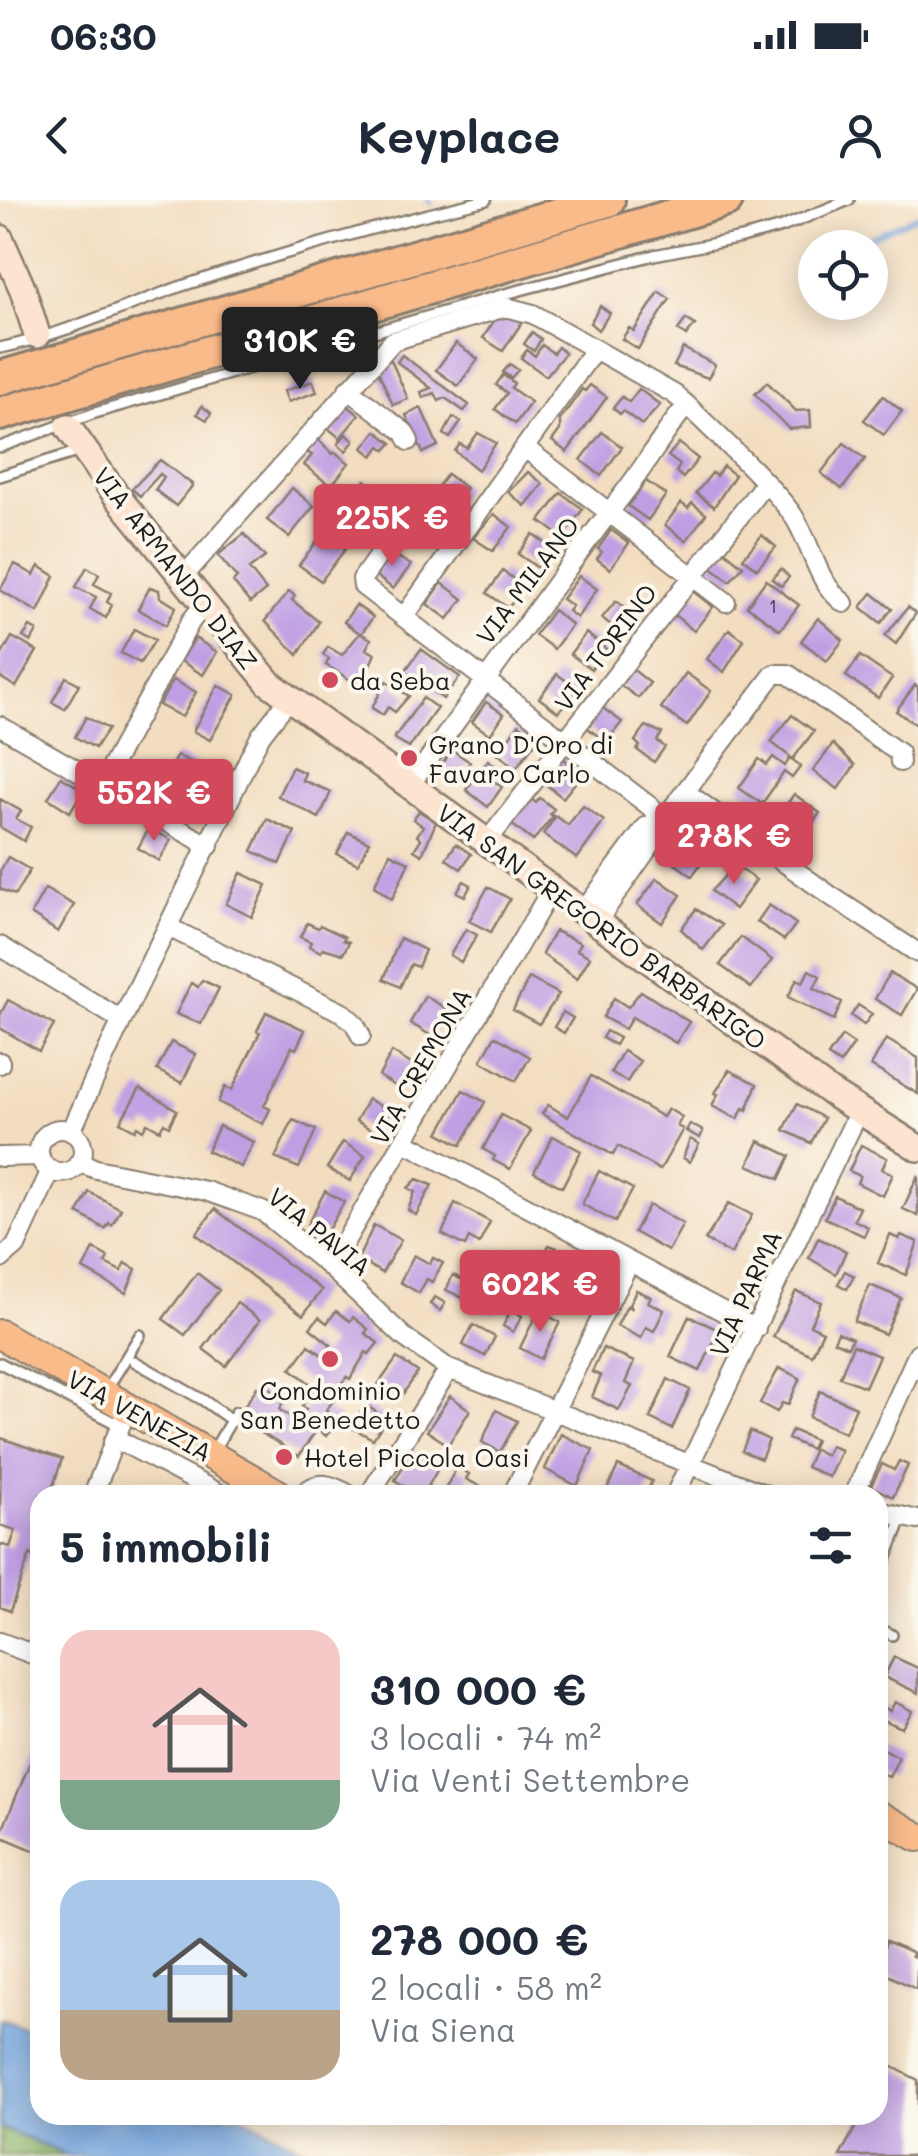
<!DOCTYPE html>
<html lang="it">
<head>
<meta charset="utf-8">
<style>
	:root { --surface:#fff; --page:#f2f2f3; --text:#1f2937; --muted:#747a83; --accent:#d1495b }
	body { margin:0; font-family:Mali,sans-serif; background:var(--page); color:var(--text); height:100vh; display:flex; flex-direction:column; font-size:38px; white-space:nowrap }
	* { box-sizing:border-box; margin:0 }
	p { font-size:32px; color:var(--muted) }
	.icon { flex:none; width:55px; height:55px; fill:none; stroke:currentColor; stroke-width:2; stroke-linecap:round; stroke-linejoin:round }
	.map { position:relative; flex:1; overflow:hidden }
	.details { position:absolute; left:30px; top:1285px; width:858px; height:640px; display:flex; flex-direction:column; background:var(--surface); border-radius:30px; box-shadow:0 5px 25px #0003 }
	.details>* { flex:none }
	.controls { position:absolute; left:798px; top:30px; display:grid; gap:20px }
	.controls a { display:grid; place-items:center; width:90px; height:90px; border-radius:50%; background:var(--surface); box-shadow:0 5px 25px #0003; font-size:50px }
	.price { position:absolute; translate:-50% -85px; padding:0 22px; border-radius:10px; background:var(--accent); color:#fff; font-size:32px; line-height:65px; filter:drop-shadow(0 2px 5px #0008) }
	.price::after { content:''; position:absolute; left:50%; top:60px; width:30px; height:22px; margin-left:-15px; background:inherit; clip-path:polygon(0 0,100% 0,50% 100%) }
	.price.active { background:#222; color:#fff }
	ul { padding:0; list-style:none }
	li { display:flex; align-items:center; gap:30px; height:250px; padding:0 30px }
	li span { display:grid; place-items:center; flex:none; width:280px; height:200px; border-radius:30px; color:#555 }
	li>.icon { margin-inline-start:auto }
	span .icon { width:120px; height:120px; fill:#fffc; stroke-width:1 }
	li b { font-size:42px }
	h2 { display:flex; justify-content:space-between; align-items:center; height:120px; padding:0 30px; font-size:42px }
	.status { display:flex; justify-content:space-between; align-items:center; height:70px; padding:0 50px; background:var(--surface); direction:ltr }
	.status svg { height:28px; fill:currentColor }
	header { display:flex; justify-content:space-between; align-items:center; height:130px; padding:0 30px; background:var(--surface); font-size:45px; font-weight:700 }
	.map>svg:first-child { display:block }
	.forest { fill:#89b066; stroke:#526641; stroke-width:2.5 }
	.water { fill:#75a4de; stroke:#48607d; stroke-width:2.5 }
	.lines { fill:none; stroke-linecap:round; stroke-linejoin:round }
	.stream { stroke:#75a4de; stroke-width:5 }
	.building { fill:#bf9ee3 }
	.lane-casing { stroke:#887c6e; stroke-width:14 }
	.street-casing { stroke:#887c6e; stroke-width:22 }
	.secondary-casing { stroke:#887c6e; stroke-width:30 }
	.primary-casing { stroke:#887c6e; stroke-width:32 }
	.highway-casing { stroke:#887c6e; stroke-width:38 }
	.lane { stroke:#fff; stroke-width:9 }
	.street { stroke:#fff; stroke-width:18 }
	.secondary { stroke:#fde4d1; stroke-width:25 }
	.primary { stroke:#fabb8b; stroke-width:28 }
	.highway { stroke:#fabb8b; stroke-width:32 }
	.poi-dot { fill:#d1495b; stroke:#fbf7ec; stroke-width:4 }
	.labels { text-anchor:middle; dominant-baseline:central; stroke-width:8; stroke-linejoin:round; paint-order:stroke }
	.number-label { font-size:20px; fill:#453c4e }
	.street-label { font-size:25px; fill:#1c1c1c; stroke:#fbf7ec }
	.poi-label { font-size:25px; fill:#1c1c1c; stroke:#fbf7ec; text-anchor:start }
</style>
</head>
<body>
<div class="status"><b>06:30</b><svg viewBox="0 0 49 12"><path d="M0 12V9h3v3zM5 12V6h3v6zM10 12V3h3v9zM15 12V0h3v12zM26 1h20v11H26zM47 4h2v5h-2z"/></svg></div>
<header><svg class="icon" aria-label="back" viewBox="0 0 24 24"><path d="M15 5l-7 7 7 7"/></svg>Keyplace<svg class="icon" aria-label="person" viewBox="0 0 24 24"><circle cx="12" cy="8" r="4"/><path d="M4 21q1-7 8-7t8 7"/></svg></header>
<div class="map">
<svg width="918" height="1956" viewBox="0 0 918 1956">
	<rect width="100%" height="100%" fill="#fbf7ec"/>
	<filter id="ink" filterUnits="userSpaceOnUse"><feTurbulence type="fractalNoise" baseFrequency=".01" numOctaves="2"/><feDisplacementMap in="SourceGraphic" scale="20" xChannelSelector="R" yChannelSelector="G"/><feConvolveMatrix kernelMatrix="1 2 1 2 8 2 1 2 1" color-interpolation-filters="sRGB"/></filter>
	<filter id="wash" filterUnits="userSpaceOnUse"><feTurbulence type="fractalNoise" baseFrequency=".0048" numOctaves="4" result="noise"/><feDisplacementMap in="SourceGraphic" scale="40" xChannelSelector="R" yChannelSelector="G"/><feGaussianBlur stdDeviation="2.25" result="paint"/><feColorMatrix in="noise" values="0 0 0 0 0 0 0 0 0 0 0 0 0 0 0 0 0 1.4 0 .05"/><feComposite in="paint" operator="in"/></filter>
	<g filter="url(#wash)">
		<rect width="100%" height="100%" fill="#f3ddc0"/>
		<!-- forest -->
		<path class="forest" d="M0 1928 68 1956H0Z"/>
		<!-- water -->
		<path class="water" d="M0 1819 40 1834V1915H241L317 1956H68L0 1928Z"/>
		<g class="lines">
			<!-- stream -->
			<path class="stream" d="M428 0 431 3
				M848 48 918 15"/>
		</g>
		<g id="blocks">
			<!-- building -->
			<path class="building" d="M659 92 670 99 638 149 622 139 629 128 634 131Z
				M600 106 610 113 598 130 590 123Z
				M499 113H509L522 122 503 151 483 138Z
				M686 119 695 125 686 136 678 130Z
				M532 132 541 139 534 151 524 144Z
				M456 143 478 159 458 186 436 170Z
				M542 145 553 153 558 147 565 153 546 176 521 158 527 150 535 156Z
				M683 148 715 165 708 178 674 166Z
				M402 155 469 205 464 211 445 198 439 201 435 193 423 198 421 192 431 188 397 162Z
				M391 160 408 199 393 205 376 166Z
				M510 164 518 170 511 178 503 172Z
				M503 175 514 183 511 188 531 202 515 224 495 209 507 193 496 185Z
				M313 181 317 192 288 202 284 191Z
				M767 182 796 211 810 210 811 227 789 229 755 194Z
				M590 185 607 197 567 252 552 241 560 230V220L582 189 585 191Z
				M639 189 660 205 642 225 623 211 620 214 613 208 622 197 629 202Z
				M883 196 902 211 884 235 864 220Z
				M342 201 359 215 340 238 323 224Z
				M202 206 211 213 207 220 197 214Z
				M421 208 438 246 423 253 406 215Z
				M453 217 461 222 450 238 444 234Z
				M376 231 392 243 386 250 380 246 373 256 363 248Z
				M602 232 622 247 601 276 581 260Z
				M478 233 496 243 478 270 455 251 460 244 467 248Z
				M346 234 354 241 346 251 338 244Z
				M317 238 333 254 335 252 349 263 331 286 304 265 312 255 307 252Z
				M679 243 698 259 683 278 676 272 680 265 668 256Z
				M844 243 865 259 842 289 821 273Z
				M160 260 193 285 176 306 155 290 164 277 160 274 140 296 132 289Z
				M723 266 735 275 714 307 696 293 712 273 716 276Z
				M528 272 543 284 525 306 508 292Z
				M447 274 466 288 452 307 433 294Z
				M365 280 386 297 361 330 339 313Z
				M646 281 666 295 648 320 628 306Z
				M292 288 314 306 289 337 267 320Z
				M561 293 583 309 562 337 540 321Z
				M681 303 688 308 692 303 706 314 686 341 665 325Z
				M494 314 511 327 493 351 473 338Z
				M418 315 438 329 426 345 406 330Z
				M611 330 629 343 610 369 597 359 602 352 598 349Z
				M324 332 346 348 321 381 299 365Z
				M244 334 265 357 249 369 266 390 250 403 233 382 237 378 218 355Z
				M533 334 552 348 538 368 518 354Z
				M762 335 776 347 757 369 743 358Z
				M386 350 411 365 393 389 375 375Z
				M723 350 743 366 730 381 710 366Z
				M15 364 34 375 39 366 55 376 38 412 0 390Z
				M87 367 99 374 94 384 111 393 107 402 112 405 106 418 90 409 96 397 76 387Z
				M781 369 789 377 781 386 772 379Z
				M503 371 524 387 508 408 487 393Z
				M579 376 597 389 577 418 568 411 572 406 562 399Z
				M766 380 799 405 780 430 747 406Z
				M442 383 463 399 448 419 427 404Z
				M150 387 159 390 160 397 176 407 166 425 138 409Z
				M690 389 713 407 694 431 672 413Z
				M289 391 295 396 292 400 319 422 298 455 265 421Z
				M872 393 892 409 881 423 861 407Z
				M616 401 632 413 619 431 602 418Z
				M356 405 373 417 361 434 344 422Z
				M908 407 916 413 896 444 885 436Z
				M553 410 572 425 554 449 535 435Z
				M818 418 843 440 827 461 801 441Z
				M30 427 37 431 31 442 23 437Z
				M134 429 155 440 140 463 121 453Z
				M729 429 744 440 724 472 707 459Z
				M360 433 371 439 366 449 375 454 360 486 326 465 329 459 323 455 328 447 342 455Z
				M586 433 606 449 591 469 570 454Z
				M12 437 37 451 16 487 0 477V458Z
				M195 438 217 452 203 475 181 461Z
				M421 449 460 477 443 499 405 471Z
				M860 456 892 478 878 498 846 476Z
				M631 468 650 483 638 498 619 484Z
				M686 473 711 491 687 526 661 508Z
				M557 474 578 489 558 512 539 498Z
				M66 477 79 484 65 509 52 502Z
				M173 480 196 492 182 517 159 505Z
				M386 481 409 496 395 512 388 507 383 515 372 508Z
				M218 485 236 495 210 540 193 531Z
				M915 485 918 487V526L896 511Z
				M423 498 437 508 409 548 394 538Z
				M486 502 504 514 490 535 472 522Z
				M600 506 622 522 606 542 585 526Z
				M792 515 814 531 793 559 771 542Z
				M86 517 108 529 95 548 75 537Z
				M519 524 538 539 516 568 497 553Z
				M646 526 662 533 657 541 665 547 654 562 637 550 640 546 635 541Z
				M833 544 855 565 838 589 813 571Z
				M452 550 470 562 455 582 438 570Z
				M177 555 200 567 188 590 165 578Z
				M562 557 582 574 563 598 543 582Z
				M773 557 785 566 790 558 801 566 792 578 784 572 762 604 739 588 759 559 767 565Z
				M488 560 497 567 491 576 482 569Z
				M292 567 305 573 302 580 331 592 319 618 278 596Z
				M480 571 502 587 488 607 466 590Z
				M61 577 83 590 70 612 48 598Z
				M794 594 820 613 804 635 778 617Z
				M530 598 536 603 540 598 554 609 550 614 553 616 533 641 510 623Z
				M0 599 21 611 16 619 31 627 24 641 0 627Z
				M583 606 604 621 577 659 543 634 556 616 568 625Z
				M419 611 436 622 422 655 414 650 421 639 417 636 423 626 413 619Z
				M267 619 295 632 280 664 252 651Z
				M149 628 171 640 159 661 138 648Z
				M348 632 369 642 358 664 337 654Z
				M690 635 711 650 692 676 671 661Z
				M456 644 471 654 461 669 446 659Z
				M390 653 409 662 392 699 374 686Z
				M8 657 30 670 15 695 0 689V671Z
				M735 665 756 680 735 709 711 691Z
				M241 673 267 685 252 717 226 704Z
				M657 678 681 695 662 723 637 705Z
				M464 681 471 685 465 696 457 692Z
				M488 687 510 699 491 732 469 721Z
				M45 689 74 705 58 732 31 714Z
				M769 705 796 724 784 740 757 722Z
				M696 709 722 725 703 750 681 729Z
				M307 723 318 728 320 725 345 737 343 740 349 742 343 754 323 748 321 752 309 746 311 742 300 737Z
				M466 729 477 735 461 762 450 755Z
				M555 731 581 743 577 750 590 757 577 779 542 754Z
				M741 737 772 760 751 788 720 765Z
				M400 738 425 750 418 767 411 764 400 787 384 779Z
				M809 770 820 776 814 788 842 802 834 820 788 797 797 779 803 782Z
				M890 773 917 789 902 815 875 799Z
				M529 778 559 794 539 824 513 810Z
				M202 780 219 788 201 824 176 814 191 783 198 787Z
				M641 791 689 822 676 843 632 817 625 829 603 817 614 798 628 807Z
				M425 796 447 809 432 836 410 823Z
				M8 800 54 825 39 851 0 828V815Z
				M858 805 872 814 864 825 851 816Z
				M266 812 305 830 296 849 292 847 264 906 270 909 263 924 218 902 225 887 232 890 260 832 257 831Z
				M563 812 573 818 564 833 554 827Z
				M606 831 619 838 615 845 602 838Z
				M495 836 530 857 516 881 481 861Z
				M842 836 854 844 840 864 828 856Z
				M886 839 918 858V894L871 866Z
				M171 842 196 854 182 883 157 870Z
				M623 851 640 861 627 882 611 872Z
				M392 852 416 867 399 888 379 876Z
				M729 870 757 884 747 910 743 908 738 919 712 906 718 894 715 893Z
				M591 876 663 917 668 909 682 917 677 926 683 929 660 970 618 946 613 955 542 914 548 905 568 917Z
				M140 888 177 910 169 926 164 923 160 930 147 923 143 930 137 926 135 930 120 922Z
				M463 890 485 902 461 945 439 933Z
				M368 899 391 912 379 934 356 921Z
				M797 904 824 918 811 943 784 930Z
				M501 915 531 931 510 969 493 960 495 956 483 949Z
				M293 920 316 930 299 968 275 958Z
				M690 924 703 931 700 938 686 931Z
				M219 926 254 942 241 967 207 951Z
				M553 936 581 951 562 987 534 972Z
				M690 939 699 944 690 962 683 958Z
				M759 941 790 956 779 979 748 965Z
				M343 942 365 956 350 981 327 968Z
				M861 945 887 958 882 969 893 974 883 996 857 983 860 976 849 971Z
				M599 971 633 989 615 1022 582 1004Z
				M918 975V1016L903 1009Z
				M417 979 432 985 416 1015 408 1010 415 992 408 988Z
				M325 991 344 1002 325 1035 307 1025Z
				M89 992 121 1009 112 1025 109 1023 105 1029 78 1013Z
				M835 996 860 1008 854 1020 868 1027 864 1036 825 1018Z
				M455 1003 490 1022 479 1044 469 1038 465 1046 442 1034Z
				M729 1003 752 1015 731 1054 705 1040Z
				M649 1005 683 1024 668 1051 634 1032Z
				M215 1009 322 1090 303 1115 196 1034Z
				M374 1025 401 1040 382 1073 358 1059Z
				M890 1035 899 1039 901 1035 918 1042 906 1075 878 1063Z
				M818 1038 846 1051 836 1074 809 1058Z
				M549 1045 582 1057 558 1096 536 1082 542 1068 538 1066Z
				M94 1049 108 1057 105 1063 121 1071 125 1063 136 1069 126 1093 83 1069Z
				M414 1055 430 1064 433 1058 443 1063 432 1082 427 1079 419 1093 400 1082Z
				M490 1062 515 1074 511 1083 503 1079 498 1091 503 1094 494 1113 446 1090 453 1075 470 1083 468 1088 477 1092Z
				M845 1071 854 1076 847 1089 838 1084Z
				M197 1073 219 1090 185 1135 163 1119Z
				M870 1085 901 1098 885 1134 854 1121Z
				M636 1090 651 1097 648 1102 664 1110 654 1131 646 1127 641 1138 617 1126 627 1106 632 1109 629 1105Z
				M796 1091 821 1102 810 1125 823 1131 812 1155 773 1137Z
				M435 1097 445 1103 440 1111 430 1104Z
				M237 1103 260 1120 226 1166 203 1149Z
				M511 1110 522 1116 513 1132 503 1126Z
				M336 1111 350 1121 353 1117 368 1129 365 1133 378 1143 369 1154 366 1152 350 1179 347 1177 338 1187 342 1190 326 1210 340 1219 326 1236 317 1229 299 1256 237 1218 257 1187 261 1190 264 1185 284 1197 280 1210 297 1221 306 1209 302 1206 316 1188 291 1169 309 1145 322 1155 331 1145 310 1128 319 1117 327 1123Z
				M538 1111 560 1122 541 1159 520 1148Z
				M689 1116 719 1130 700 1171 670 1157Z
				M473 1125 495 1137 485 1156 463 1145Z
				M838 1132 852 1138 848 1147 834 1141Z
				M853 1145 879 1156 865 1187 840 1177Z
				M603 1148 634 1162 625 1183 632 1186 619 1210 592 1197 601 1176 592 1172Z
				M397 1158 418 1172 398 1201 377 1186Z
				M779 1168 800 1178 788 1205 782 1203 777 1212 760 1203Z
				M668 1179 690 1190 672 1229 650 1218Z
				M820 1191 856 1207 845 1233 809 1217Z
				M450 1196 470 1210 448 1245 427 1231Z
				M366 1205 386 1219 373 1239 351 1227Z
				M496 1210 517 1221 500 1252 482 1242Z
				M792 1230 815 1240 811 1249 788 1239Z
				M750 1231 769 1240 761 1259 742 1251Z
				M561 1234 593 1250 577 1286 545 1269Z
				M1 1238 62 1259 50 1295H40V1323L35 1337 40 1338 33 1356 30 1354 10 1411 0 1407V1344L10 1347 16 1330 0 1325Z
				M830 1246 841 1250 829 1277 806 1267 814 1249 826 1255Z
				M412 1251 439 1267 423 1295H416L395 1280Z
				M899 1261 908 1265 893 1297 871 1286 882 1264 894 1270Z
				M618 1266 652 1281 645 1295H621L607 1289Z
				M457 1267 469 1274 466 1279 481 1287 476 1295H442Z
				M894 1457 918 1468V1493L884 1477Z
				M895 1502 912 1511 902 1528 878 1518 882 1506 890 1511Z
				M40 1538V1653L0 1636Z
				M878 1546 899 1557 889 1577 878 1571Z
				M886 1741 914 1753 912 1756 918 1758 916 1789 878 1770Z
				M889 1865 918 1880V1956H840L862 1915H878V1885Z"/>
		</g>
	</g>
	<g filter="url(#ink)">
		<use href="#blocks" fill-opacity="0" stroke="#887c6e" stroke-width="2.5"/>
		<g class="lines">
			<defs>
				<path id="lane" d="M0 148C63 135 121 107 182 86 282 53 384 24 486 0
					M0 247 95 213 505 94 654 55 742 38 782 27 849 0
					M0 276 80 251
					M134 1161 203 1200 231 1220
					M0 1163 119 1225
					M105 1192 140 1135
					M212 1253 236 1212
					M878 1380 903 1316
					M878 1428 892 1435"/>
				<path id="street" d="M348 189 404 232 409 241
					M525 248 726 402
					M399 326 362 379 363 386 665 618
					M182 378 393 141 506 107 533 114 674 194 687 205C722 240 760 273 790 311 812 340 814 381 844 403
					M404 417 594 150
					M0 526 209 646
					M101 585 191 421 204 405
					M409 586C481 488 550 389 624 293 646 265 664 232 687 205
					M687 593 831 696 918 753
					M486 643 765 283
					M582 713 646 627 665 618
					M596 723 658 634 665 618 774 474H788L899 553 900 562
					M168 727 343 813 355 824 361 836
					M0 746 121 820
					M0 862V864
					M39 951a22 22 0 1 1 44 0a22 22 0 1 1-44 0Z
					M71 932C126 804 192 682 250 556L261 535 289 499
					M405 942 756 1129
					M0 957 40 956
					M79 962 96 969 206 991 262 1011 330 1067 404 1137 449 1169 767 1295
					M1 1059 16 1046 51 970
					M330 1067 551 690
					M113 1242 124 1243 222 1295
					M93 1295 127 1209
					M302 1295C318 1278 332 1285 350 1295
					M369 1295 449 1169
					M512 1295 629 1063
					M675 1295 859 911
					M854 1295 918 1153
					M878 1311 918 1320
					M0 1442 40 1457"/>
				<path id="secondary" d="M0 38 23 90 37 135
					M68 227 116 295 269 483 830 892 918 948"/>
				<path id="primary" d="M0 1134 280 1295
					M878 1615 918 1637"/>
				<path id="highway" d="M0 178 608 0
					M0 214 726 0"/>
			</defs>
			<!-- lane casing -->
			<use href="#lane" class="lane-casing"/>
			<!-- street casing -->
			<use href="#street" class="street-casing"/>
			<!-- secondary casing -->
			<use href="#secondary" class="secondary-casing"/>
			<!-- primary casing -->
			<use href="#primary" class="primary-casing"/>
			<!-- highway casing -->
			<use href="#highway" class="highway-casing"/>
			<!-- lane -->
			<use href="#lane" class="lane"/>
			<!-- street -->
			<use href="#street" class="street"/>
			<!-- secondary -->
			<use href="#secondary" class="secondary"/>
			<!-- primary -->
			<use href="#primary" class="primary"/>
			<!-- highway -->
			<use href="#highway" class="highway"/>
		</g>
	</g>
	<!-- markers -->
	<g class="poi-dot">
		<circle cx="330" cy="480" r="10"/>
		<circle cx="409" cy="558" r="10"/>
		<circle cx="330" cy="1159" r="10"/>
		<circle cx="284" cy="1257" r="10"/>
	</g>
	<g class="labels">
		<!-- number labels -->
		<g class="number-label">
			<text x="773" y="405">1</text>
		</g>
		<!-- street labels -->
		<g class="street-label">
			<text transform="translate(176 368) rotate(52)">VIA ARMANDO DIAZ</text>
			<text transform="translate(527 380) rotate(-53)">VIA MILANO</text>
			<text transform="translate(605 447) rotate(-53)">VIA TORINO</text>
			<text transform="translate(602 726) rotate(36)">VIA SAN GREGORIO BARBARIGO</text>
			<text transform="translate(420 866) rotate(-60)">VIA CREMONA</text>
			<text transform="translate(320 1031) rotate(39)">VIA PAVIA</text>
			<text transform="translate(745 1093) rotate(-65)">VIA PARMA</text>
			<text transform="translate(140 1215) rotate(29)">VIA VENEZIA</text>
		</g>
		<!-- poi labels -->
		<g class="poi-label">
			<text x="350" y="480">da Seba</text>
			<text x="429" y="544">Grano D'Oro di<tspan x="429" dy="29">Favaro Carlo</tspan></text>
			<text x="330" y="1190" text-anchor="middle">Condominio<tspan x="330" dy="29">San Benedetto</tspan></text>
			<text x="304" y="1257">Hotel Piccola Oasi</text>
		</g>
	</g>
</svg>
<div class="controls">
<a><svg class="icon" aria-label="locate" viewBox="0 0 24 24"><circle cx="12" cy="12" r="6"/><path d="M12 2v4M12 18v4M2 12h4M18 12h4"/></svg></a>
</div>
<b class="price active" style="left:300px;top:192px">310K €</b>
<b class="price" style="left:392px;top:369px">225K €</b>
<b class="price" style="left:154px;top:644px">552K €</b>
<b class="price" style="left:734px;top:687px">278K €</b>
<b class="price" style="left:540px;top:1135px">602K €</b>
<section class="details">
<h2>5 immobili<svg class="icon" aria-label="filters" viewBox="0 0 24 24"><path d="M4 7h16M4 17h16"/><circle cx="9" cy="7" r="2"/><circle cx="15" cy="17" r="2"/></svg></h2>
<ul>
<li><span style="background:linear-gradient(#f6c9c9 75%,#7fa58c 0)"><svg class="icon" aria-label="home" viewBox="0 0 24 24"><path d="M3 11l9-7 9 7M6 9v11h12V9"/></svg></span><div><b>310 000 €</b><p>3 locali · 74 m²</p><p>Via Venti Settembre</p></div></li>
<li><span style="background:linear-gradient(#a9c7e8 65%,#b9a48a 0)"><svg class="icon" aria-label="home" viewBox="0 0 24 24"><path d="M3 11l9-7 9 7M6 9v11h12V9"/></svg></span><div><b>278 000 €</b><p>2 locali · 58 m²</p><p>Via Siena</p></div></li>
</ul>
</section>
</div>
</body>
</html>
